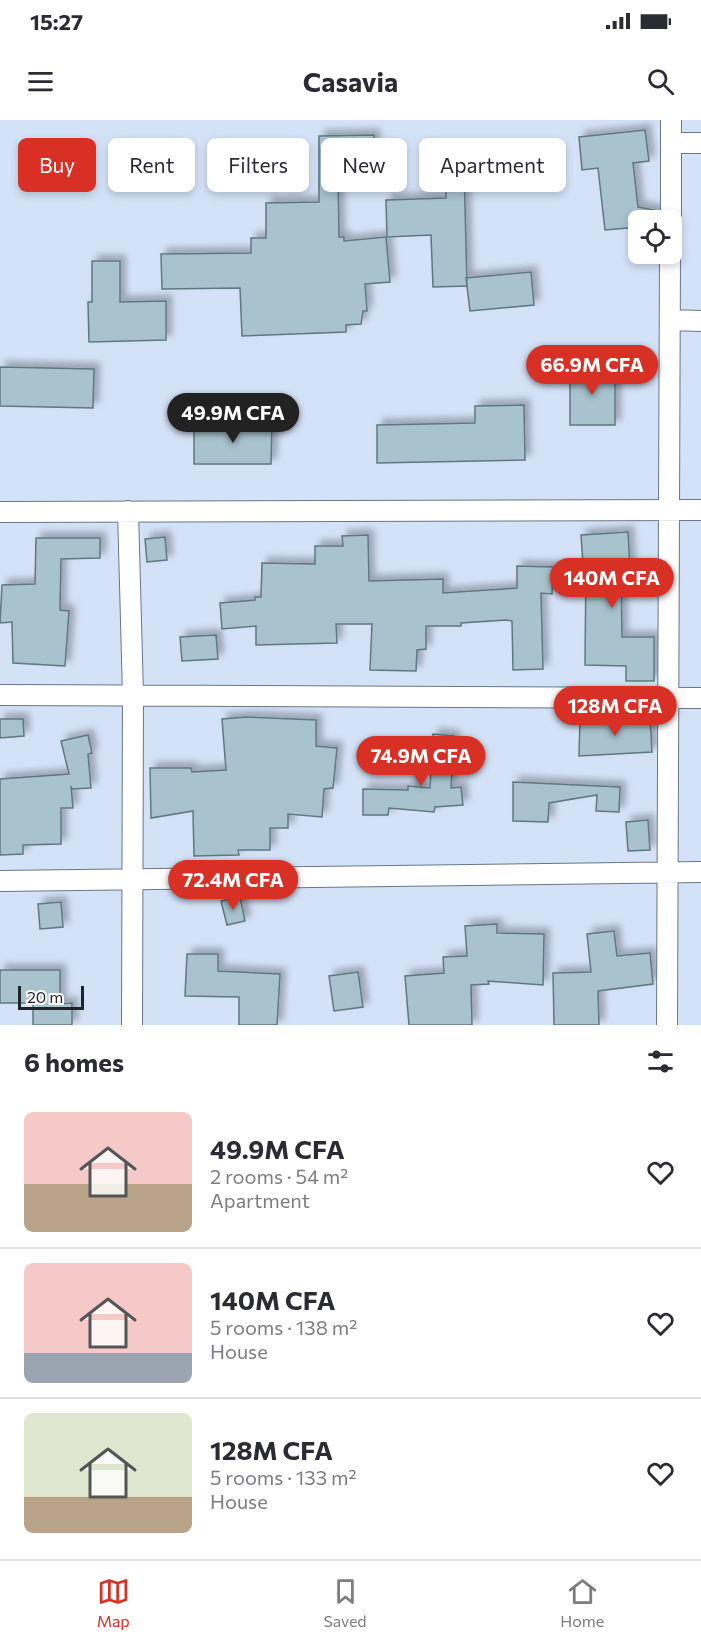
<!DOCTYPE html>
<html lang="en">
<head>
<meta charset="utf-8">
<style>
	:root { --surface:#fff; --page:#f2f2f3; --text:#2b2b33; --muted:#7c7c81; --line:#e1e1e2; --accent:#d93025 }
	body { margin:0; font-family:Commissioner,sans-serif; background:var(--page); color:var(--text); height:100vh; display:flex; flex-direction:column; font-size:22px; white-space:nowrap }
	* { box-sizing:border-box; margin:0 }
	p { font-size:20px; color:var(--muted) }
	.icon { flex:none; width:33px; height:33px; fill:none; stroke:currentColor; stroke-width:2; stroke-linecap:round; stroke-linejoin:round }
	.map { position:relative; height:905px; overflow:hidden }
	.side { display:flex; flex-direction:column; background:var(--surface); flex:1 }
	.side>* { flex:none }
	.hud { position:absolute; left:18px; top:18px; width:666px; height:54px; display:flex; gap:12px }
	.tools { position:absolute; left:628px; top:90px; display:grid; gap:12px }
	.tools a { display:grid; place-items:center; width:54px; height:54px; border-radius:9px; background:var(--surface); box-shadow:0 3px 9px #0003; font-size:30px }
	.scale { position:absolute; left:18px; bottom:15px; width:66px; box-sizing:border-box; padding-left:6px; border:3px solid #1e242b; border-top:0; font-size:16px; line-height:21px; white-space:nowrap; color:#1e242b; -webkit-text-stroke:4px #fff; paint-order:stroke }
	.price { position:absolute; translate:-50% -51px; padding:0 14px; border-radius:21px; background:var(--accent); color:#fff; font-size:20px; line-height:39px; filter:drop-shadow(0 2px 3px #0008) }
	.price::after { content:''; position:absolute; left:50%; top:36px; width:18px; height:14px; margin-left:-9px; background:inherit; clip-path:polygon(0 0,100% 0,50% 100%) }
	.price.current { background:#222; color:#fff }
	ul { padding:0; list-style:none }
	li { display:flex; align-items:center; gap:18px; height:150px; padding:0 24px }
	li+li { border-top:2px solid var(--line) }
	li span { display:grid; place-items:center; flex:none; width:168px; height:120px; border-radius:9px; color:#555 }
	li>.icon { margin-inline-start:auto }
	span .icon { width:72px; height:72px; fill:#fffc; stroke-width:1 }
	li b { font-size:26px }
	h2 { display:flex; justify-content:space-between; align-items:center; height:72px; padding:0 24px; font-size:26px }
	.pill { padding:0 21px; border-radius:9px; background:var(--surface); box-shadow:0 3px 9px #0003; font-size:21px; line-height:54px }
	.pill.current { background:var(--accent); color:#fff }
	.status { display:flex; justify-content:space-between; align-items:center; height:42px; padding:0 30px; background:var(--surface); direction:ltr }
	.status svg { height:16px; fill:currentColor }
	header { display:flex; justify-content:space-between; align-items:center; height:78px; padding:0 24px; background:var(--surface); font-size:27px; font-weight:700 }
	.dock { display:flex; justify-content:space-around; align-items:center; height:84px; border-top:2px solid var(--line); background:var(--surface); font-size:16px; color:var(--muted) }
	.dock a { display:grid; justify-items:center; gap:3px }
	.dock .current { color:var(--accent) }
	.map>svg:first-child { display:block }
	.building { fill:#a8c3ce; stroke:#5f7882; stroke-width:1.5; filter:url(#shadow) }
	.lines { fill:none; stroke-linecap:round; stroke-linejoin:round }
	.minor-casing { stroke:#697688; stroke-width:22 }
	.minor { stroke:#fff; stroke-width:20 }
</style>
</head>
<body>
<div class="status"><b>15:27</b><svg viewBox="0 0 49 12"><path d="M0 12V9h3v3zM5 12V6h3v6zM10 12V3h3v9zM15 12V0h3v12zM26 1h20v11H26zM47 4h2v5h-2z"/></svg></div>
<header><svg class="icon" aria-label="menu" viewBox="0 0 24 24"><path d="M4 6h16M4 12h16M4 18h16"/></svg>Casavia<svg class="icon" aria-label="search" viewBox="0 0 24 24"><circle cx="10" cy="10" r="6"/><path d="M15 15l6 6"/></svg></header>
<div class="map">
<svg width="701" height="905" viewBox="0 0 701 905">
	<defs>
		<filter id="shadow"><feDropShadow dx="5.5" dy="-5.5" stdDeviation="3" flood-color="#0004"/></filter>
	</defs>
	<rect width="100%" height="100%" fill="#d4e2f7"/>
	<!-- building -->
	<path class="building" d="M645 10 649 41 633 43 638 87 659 91V100H639V107L605 110 598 48 582 50 579 17Z
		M374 15 375 51H338L339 117H344V121L386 117 390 162 365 164 367 191H363L361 204 346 205V212L242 216 240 168 162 169 161 134 251 133V118H266V83L319 82V16Z
		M464 46 467 166 433 167 431 115 387 117 386 80 446 78 445 47Z
		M92 141H120V182L166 181V220L89 222 88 182H92Z
		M531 152 534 185 470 191 466 158Z
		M0 247 94 249 93 288 0 286Z
		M570 247H615V305H570Z
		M524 285 525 340 377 343V305L475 303V286Z
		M194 304H272L271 344H194Z
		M628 412 630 449H621L622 517H654V561H626V546L585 545 586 444H583L581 415Z
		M368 415 369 461 443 459V473L517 468V446L553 447 552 474 541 473 543 549 513 550 512 501 506 500 461 503V506H426V529L417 530 416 551 370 550 372 504H336L337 523 295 524 256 525V506L222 509 220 483 255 480V477H261L262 443 315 444V426H343L342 416Z
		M165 417 167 440 147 442 145 419Z
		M36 418H100V438L61 439 60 490 69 491 65 546 13 543 12 502 0 503 2 465 35 464Z
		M216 515 218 539 182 541 180 517Z
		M246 597 316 600V626L337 628 333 668 324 669 322 697 288 694V708H270V730H238L239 735 194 736 193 691 151 698 150 648H191L192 652 226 650 222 599Z
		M650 598 652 632 579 636 580 601 622 602V600Z
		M0 599H23L24 616 0 618Z
		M433 614 454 616 451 668 461 667 463 685 435 687 434 692 389 688 388 695H363V669L408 670V666L430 668Z
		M88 615 92 633 88 634 91 668 72 669 71 666 73 688H61V724L23 725V734L0 735V659L69 654 61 621Z
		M513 662 620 667 619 692 596 691 597 675 549 683 548 702 513 701Z
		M648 700 650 730 628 731 626 702Z
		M240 777 245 801 227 805 221 781Z
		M61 782 63 807 40 809 38 784Z
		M497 804V813L544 814 543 865 488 861 489 864 471 865 472 905H409L405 856 444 853 443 837 467 836 465 806Z
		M614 811 617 836 650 833 653 864 598 871 599 905H554L553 853 591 852 587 814Z
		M187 834H218V851L280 854 277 905H239V877L185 876Z
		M0 850H60V884L72 883V905H33V883H0Z
		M358 852 363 887 334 891 329 856Z"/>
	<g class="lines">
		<defs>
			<path id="minor" d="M671 23H701
				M671 100V0
				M670 200 701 201
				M128 391 133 575 132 905
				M0 392 701 390
				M0 575 701 578
				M0 761 701 752
				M667 905 670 134"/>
		</defs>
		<!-- minor casing -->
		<use href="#minor" class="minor-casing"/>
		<!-- minor -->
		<use href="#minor" class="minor"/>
	</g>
</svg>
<div class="tools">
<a><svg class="icon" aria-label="locate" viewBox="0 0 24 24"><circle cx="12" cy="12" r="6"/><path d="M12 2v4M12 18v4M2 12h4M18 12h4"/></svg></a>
</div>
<div class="scale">20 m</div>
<b class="price" style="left:592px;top:276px">66.9M CFA</b>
<b class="price current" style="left:233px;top:324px">49.9M CFA</b>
<b class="price" style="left:612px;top:489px">140M CFA</b>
<b class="price" style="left:615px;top:617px">128M CFA</b>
<b class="price" style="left:421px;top:667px">74.9M CFA</b>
<b class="price" style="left:233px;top:791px">72.4M CFA</b>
<div class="hud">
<a class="pill current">Buy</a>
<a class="pill">Rent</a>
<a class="pill">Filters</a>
<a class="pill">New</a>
<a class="pill">Apartment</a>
</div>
</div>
<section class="side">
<h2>6 homes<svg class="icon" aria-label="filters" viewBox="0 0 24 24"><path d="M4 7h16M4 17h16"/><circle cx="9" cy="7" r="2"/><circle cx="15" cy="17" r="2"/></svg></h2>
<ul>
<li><span style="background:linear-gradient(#f6c9c9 60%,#b9a48a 0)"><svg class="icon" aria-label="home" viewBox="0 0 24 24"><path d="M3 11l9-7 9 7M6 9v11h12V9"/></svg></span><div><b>49.9M CFA</b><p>2 rooms · 54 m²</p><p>Apartment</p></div><svg class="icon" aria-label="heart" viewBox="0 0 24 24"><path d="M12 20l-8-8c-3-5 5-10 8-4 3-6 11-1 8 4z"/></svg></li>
<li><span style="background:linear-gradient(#f6c9c9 75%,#9aa5b1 0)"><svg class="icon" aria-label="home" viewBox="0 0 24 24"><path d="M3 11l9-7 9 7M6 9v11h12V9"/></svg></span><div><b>140M CFA</b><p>5 rooms · 138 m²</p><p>House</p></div><svg class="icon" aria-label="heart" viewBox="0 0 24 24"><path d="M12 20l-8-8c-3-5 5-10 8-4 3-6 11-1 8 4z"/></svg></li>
<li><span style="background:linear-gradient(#dfe7d0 70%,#b9a48a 0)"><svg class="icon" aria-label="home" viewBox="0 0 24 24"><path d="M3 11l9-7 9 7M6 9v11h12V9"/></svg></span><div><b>128M CFA</b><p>5 rooms · 133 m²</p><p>House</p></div><svg class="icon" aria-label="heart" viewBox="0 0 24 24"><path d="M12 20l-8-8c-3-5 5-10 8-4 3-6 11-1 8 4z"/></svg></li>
</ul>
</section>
<nav class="dock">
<a class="current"><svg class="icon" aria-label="map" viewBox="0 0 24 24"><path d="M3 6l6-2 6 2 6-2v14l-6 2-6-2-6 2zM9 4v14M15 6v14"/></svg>Map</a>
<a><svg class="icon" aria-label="saved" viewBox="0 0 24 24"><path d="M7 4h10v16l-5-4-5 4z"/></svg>Saved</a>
<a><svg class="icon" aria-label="home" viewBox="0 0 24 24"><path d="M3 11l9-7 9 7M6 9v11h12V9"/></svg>Home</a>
</nav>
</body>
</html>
